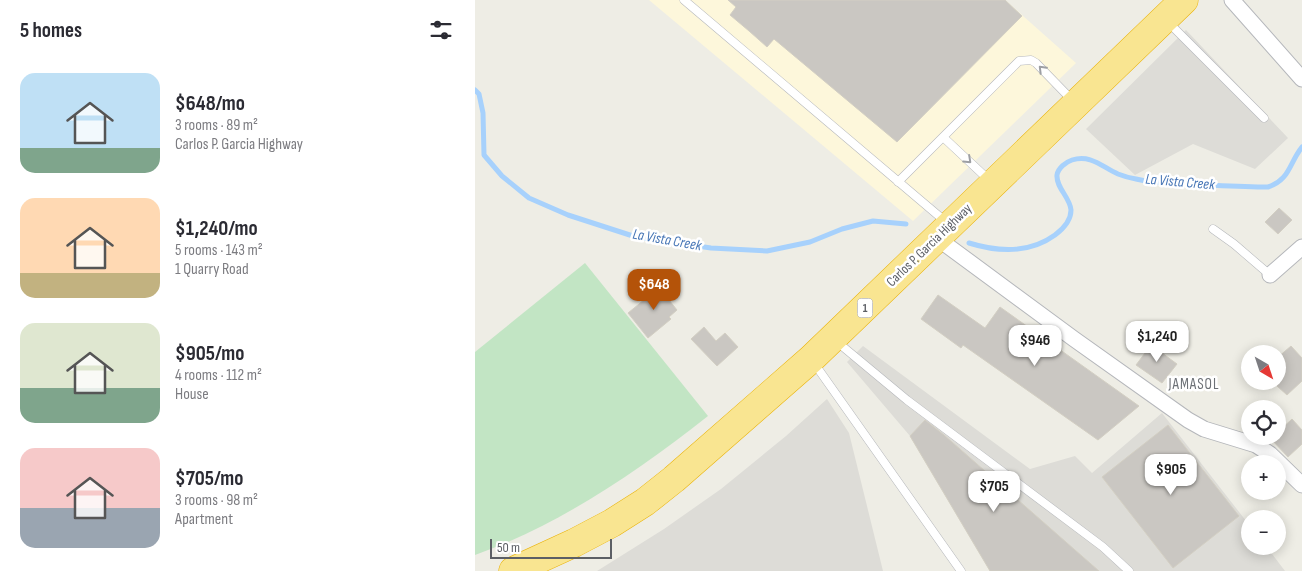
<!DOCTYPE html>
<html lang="en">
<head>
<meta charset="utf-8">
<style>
	:root { --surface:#fff; --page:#f2f2f3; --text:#2b2b33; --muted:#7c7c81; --accent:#b45309 }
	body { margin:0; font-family:"Sofia Sans Condensed",sans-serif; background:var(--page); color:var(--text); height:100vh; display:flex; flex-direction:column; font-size:19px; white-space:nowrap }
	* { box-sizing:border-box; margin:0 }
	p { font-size:16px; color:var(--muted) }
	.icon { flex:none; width:28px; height:28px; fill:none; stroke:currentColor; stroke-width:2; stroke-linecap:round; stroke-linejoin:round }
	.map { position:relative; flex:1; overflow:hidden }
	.panel { display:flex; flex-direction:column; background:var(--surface); width:475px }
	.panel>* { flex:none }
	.needle { width:32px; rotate:141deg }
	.controls { position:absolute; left:766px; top:345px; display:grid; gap:10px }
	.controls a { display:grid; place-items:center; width:45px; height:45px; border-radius:50%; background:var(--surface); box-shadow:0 2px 12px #0003; font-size:25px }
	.scale { position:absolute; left:15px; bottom:12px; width:122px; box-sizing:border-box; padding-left:5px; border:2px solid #5c5f65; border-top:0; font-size:14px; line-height:18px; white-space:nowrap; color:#5c5f65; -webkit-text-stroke:4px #fff; paint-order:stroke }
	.price { position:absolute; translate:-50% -42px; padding:0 11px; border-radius:10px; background:#fff; color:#222; font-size:16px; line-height:32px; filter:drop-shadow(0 1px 2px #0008) }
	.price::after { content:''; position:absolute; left:50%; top:30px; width:15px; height:11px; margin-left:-8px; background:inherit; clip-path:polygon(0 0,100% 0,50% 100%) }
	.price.active { background:var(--accent); color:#fff }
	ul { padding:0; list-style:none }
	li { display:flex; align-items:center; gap:15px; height:125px; padding:0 20px }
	li span { display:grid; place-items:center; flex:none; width:140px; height:100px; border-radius:15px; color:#555 }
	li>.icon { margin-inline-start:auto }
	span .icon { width:60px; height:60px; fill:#fffc; stroke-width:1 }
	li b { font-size:21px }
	h2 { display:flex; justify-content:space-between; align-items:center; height:60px; padding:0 20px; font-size:21px }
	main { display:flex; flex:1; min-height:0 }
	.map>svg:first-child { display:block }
	.commercial { fill:#fdf7db }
	.industrial { fill:#dddcd7 }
	.green { fill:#c2e5c4 }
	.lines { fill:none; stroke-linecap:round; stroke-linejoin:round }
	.stream { stroke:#a7d1fc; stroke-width:5 }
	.building { fill:#cac7c2; stroke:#d3cfc3 }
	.lane-casing { stroke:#b5b7bb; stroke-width:9 }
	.street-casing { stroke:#b5b7bb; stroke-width:17 }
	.highway-casing { stroke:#eab309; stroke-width:29 }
	.lane { stroke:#fff; stroke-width:8 }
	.street { stroke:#fff; stroke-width:15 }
	.highway { stroke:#f9e591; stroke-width:28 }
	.oneway { stroke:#9d9fa3 }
	.labels { text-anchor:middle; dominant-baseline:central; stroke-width:5; stroke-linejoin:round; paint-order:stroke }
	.shield { fill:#fff; stroke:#8d8f93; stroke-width:1 }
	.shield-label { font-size:12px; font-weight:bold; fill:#5c5f65 }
	.street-label { font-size:14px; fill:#5c5f65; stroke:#fff }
	.water-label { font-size:15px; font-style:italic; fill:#4776b6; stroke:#fff }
	.neighbourhood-label { font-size:15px; letter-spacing:1px; fill:#6d7176; stroke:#fff }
</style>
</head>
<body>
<main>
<section class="panel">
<h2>5 homes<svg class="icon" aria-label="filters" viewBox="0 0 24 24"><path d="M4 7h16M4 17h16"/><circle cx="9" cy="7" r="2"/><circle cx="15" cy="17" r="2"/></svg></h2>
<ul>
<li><span style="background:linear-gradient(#bfe0f5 75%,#7fa58c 0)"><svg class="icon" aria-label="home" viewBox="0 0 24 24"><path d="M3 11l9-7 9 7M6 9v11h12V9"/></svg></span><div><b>$648/mo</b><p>3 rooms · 89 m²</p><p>Carlos P. Garcia Highway</p></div></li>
<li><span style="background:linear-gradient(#ffd9b3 75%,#c2b280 0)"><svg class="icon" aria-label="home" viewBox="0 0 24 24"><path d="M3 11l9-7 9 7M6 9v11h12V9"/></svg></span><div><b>$1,240/mo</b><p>5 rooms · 143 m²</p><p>1 Quarry Road</p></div></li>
<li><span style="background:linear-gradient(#dfe7d0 65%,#7fa58c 0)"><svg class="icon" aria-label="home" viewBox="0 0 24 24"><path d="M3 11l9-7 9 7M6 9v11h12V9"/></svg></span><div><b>$905/mo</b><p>4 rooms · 112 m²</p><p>House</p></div></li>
<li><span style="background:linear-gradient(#f6c9c9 60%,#9aa5b1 0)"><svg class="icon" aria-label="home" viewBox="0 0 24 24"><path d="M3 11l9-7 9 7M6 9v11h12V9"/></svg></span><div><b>$705/mo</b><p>3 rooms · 98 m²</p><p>Apartment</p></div></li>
</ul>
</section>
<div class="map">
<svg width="827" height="571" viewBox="0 0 827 571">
	<rect width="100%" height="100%" fill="#eeede5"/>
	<!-- commercial -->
	<path class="commercial" d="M174 0H530L601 63 438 221Z"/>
	<!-- industrial -->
	<path class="industrial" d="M711 30 813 138 780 169 718 144 660 175 611 129Z
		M388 346 555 469 600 456 617 473 687 413 775 526V546H791L810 571H515L435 436 372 362Z
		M352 399 374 433 408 571H122L189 529 246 489 311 436Z"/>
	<!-- green -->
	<path class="green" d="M110 263 233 416C162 472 86 524 0 555V352Z"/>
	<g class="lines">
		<!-- stream -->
		<path class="stream" d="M0 90 4 94 8 113 9 155 27 176 54 198 93 215 161 237 236 248 292 251 335 242 367 229 398 221 431 224
			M494 243C523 252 554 254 580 235 588 229 596 220 596 210 595 197 581 188 582 175 583 168 591 162 597 160 616 154 627 167 643 174 648 176 655 178 661 179 677 183 693 183 710 184 738 185 765 187 793 187 815 180 814 163 827 147"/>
	</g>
	<!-- building -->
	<path class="building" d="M253 0H530L547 16 422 142 299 39 292 47 274 31 255 15 261 7Z
		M804 208 817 220 803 234 790 222Z
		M191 282 201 294 194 300 202 310 194 317 196 319 173 338 153 313Z
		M463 295 510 328 525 307 664 406 623 440 488 345 486 348 446 319Z
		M229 327 241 341 250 333 263 347 242 366 216 339Z
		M679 341 689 348 687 353 702 364 687 383 661 365Z
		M816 346 827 358V381L812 395 802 386V358Z
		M817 419 827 430V444L813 457 796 439 798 436H802V433Z
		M450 420 469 435 624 571H515L435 436Z
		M693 425 764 516 698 568 627 477Z"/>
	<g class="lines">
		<defs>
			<path id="lane" d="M209 0 471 222
				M693 22 789 118
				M468 137 514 180
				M423 182 544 61 556 60 561 63 597 100
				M738 229 759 244 795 275
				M361 341 432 400 628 547 654 571
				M339 363 486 571"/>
			<path id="street" d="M757 0 827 79
				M462 238 599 339 713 420 729 429 781 445 795 454 827 485
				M795 275 827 247"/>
			<path id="highway" d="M38 571 99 543 137 523 170 502 199 479 336 359 709 0"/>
		</defs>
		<!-- lane casing -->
		<use href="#lane" class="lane-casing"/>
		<!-- street casing -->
		<use href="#street" class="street-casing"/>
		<!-- highway casing -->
		<use href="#highway" class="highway-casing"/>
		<!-- lane -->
		<use href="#lane" class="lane"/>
		<!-- street -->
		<use href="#street" class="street"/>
		<!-- highway -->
		<use href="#highway" class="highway"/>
	</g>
	<!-- one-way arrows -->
	<defs><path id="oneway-chevron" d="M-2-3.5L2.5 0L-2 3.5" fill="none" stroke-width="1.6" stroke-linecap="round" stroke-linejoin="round" transform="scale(1.25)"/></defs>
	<g class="oneway">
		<use href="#oneway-chevron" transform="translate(567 69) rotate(-135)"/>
		<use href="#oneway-chevron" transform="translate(493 160) rotate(43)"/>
	</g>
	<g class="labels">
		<!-- shield labels -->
		<rect class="shield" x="382.5" y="298.5" width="15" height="19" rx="4"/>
		<g class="shield-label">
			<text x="390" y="308">1</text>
		</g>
		<!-- street labels -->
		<g class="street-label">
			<text transform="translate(454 245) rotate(-44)">Carlos P. Garcia Highway</text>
		</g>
		<!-- water labels -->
		<g class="water-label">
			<text transform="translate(705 182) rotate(5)">La Vista Creek</text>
			<text transform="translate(192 240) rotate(10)">La Vista Creek</text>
		</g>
		<!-- neighbourhood labels -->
		<g class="neighbourhood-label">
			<text x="719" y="384">JAMASOL</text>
		</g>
	</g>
</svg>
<div class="controls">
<a><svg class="needle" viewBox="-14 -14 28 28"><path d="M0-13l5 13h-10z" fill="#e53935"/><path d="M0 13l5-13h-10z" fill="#7c7c81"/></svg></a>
<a><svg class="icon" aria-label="locate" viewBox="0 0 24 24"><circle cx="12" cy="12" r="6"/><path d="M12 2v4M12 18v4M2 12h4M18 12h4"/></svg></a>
<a>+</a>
<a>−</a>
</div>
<div class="scale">50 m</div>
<b class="price active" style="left:179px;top:311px">$648</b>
<b class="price" style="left:682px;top:363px">$1,240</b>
<b class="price" style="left:560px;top:367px">$946</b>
<b class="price" style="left:696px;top:496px">$905</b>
<b class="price" style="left:519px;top:513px">$705</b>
</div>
</main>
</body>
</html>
